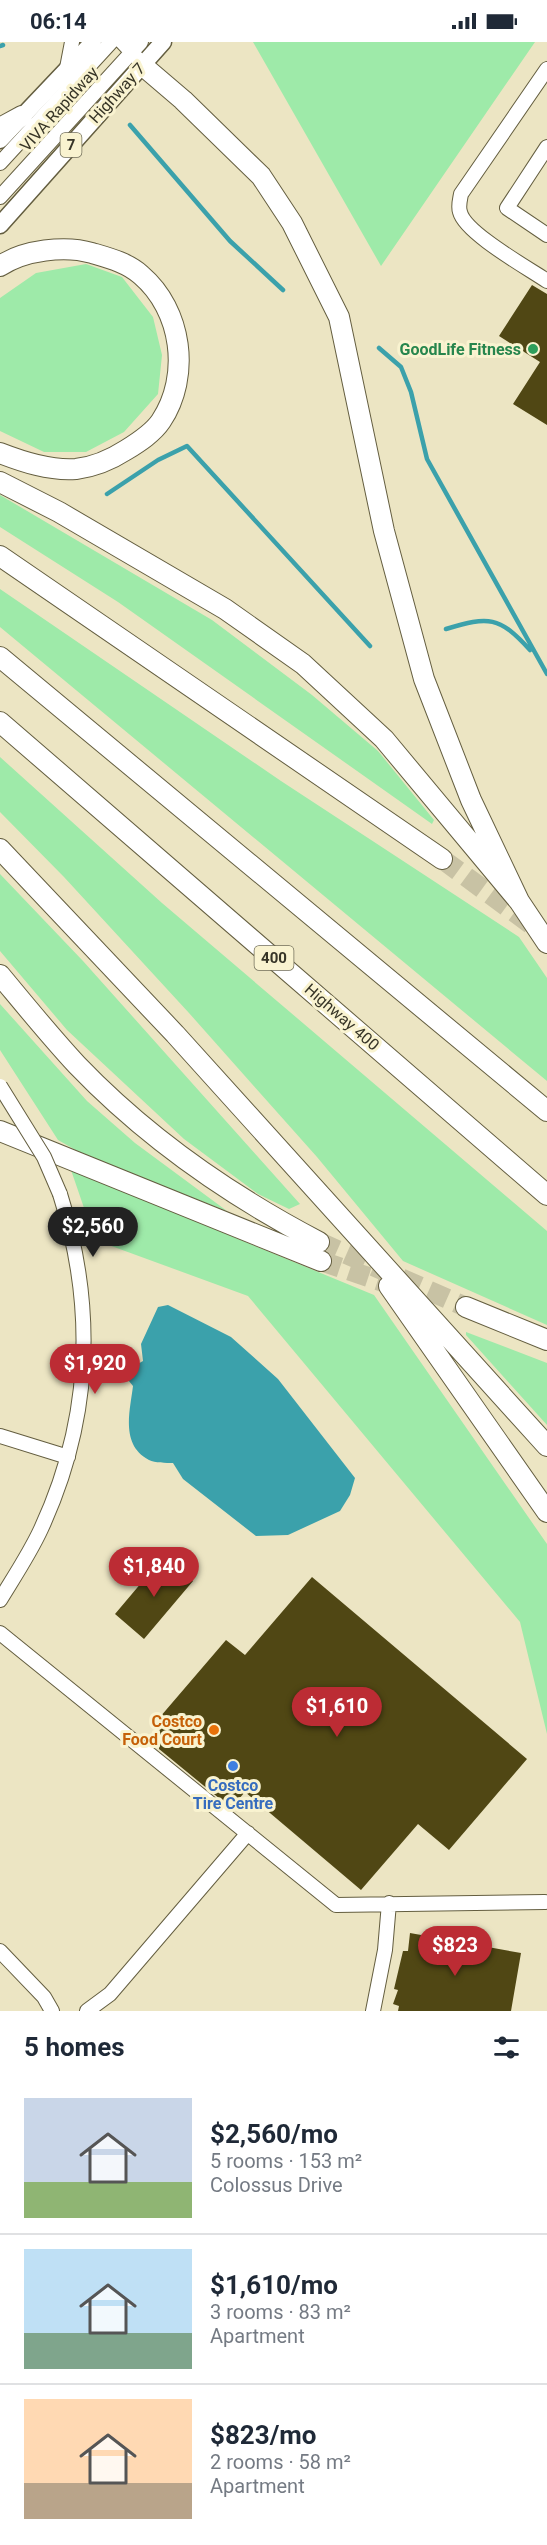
<!DOCTYPE html>
<html lang="en">
<head>
<meta charset="utf-8">
<style>
	:root { --surface:#fff; --page:#f2f2f3; --text:#1f2937; --muted:#747a83; --line:#e0e1e3; --accent:#bc2c34 }
	body { margin:0; font-family:Roboto,sans-serif; background:var(--page); color:var(--text); height:100vh; display:flex; flex-direction:column; font-size:22px; white-space:nowrap }
	* { box-sizing:border-box; margin:0 }
	p { font-size:20px; color:var(--muted) }
	.icon { flex:none; width:33px; height:33px; fill:none; stroke:currentColor; stroke-width:2; stroke-linecap:round; stroke-linejoin:round }
	.map { position:relative; height:1969px; overflow:hidden }
	.sheet { display:flex; flex-direction:column; background:var(--surface); flex:1 }
	.sheet>* { flex:none }
	.price { position:absolute; translate:-50% -51px; padding:0 14px; border-radius:21px; background:var(--accent); color:#fff; font-size:20px; line-height:39px; filter:drop-shadow(0 2px 3px #0008) }
	.price::after { content:''; position:absolute; left:50%; top:36px; width:18px; height:14px; margin-left:-9px; background:inherit; clip-path:polygon(0 0,100% 0,50% 100%) }
	.price.active { background:#222; color:#fff }
	ul { padding:0; list-style:none }
	li { display:flex; align-items:center; gap:18px; height:150px; padding:0 24px }
	li+li { border-top:2px solid var(--line) }
	li span { display:grid; place-items:center; flex:none; width:168px; height:120px; border-radius:0px; color:#555 }
	li>.icon { margin-inline-start:auto }
	span .icon { width:72px; height:72px; fill:#fffc; stroke-width:1 }
	li b { font-size:26px }
	h2 { display:flex; justify-content:space-between; align-items:center; height:72px; padding:0 24px; font-size:26px }
	.status { display:flex; justify-content:space-between; align-items:center; height:42px; padding:0 30px; background:var(--surface); direction:ltr }
	.status svg { height:16px; fill:currentColor }
	.map>svg:first-child { display:block }
	.green { fill:#9eeaa9 }
	.water { fill:#3ba1ab }
	.lines { fill:none; stroke-linecap:round; stroke-linejoin:round }
	.stream { stroke:#3ba1ab; stroke-width:4.5 }
	.building { fill:#504714 }
	.highway-tunnel { stroke:#c8c2a4; stroke-width:20; stroke-dasharray:20 10; stroke-linecap:butt }
	.minor-casing { stroke:#645e40; stroke-width:16 }
	.major-casing { stroke:#645e40; stroke-width:19 }
	.highway-casing { stroke:#645e40; stroke-width:22 }
	.minor { stroke:#fff; stroke-width:14 }
	.major { stroke:#fff; stroke-width:16 }
	.highway { stroke:#fff; stroke-width:20 }
	.minor-bridge-casing { stroke:#645e40; stroke-width:16; stroke-linecap:butt }
	.minor-bridge { stroke:#fff; stroke-width:14 }
	.leisure-dot { fill:#2e9e5b; stroke:#f9f3d0; stroke-width:2 }
	.food-dot { fill:#e8710a; stroke:#f9f3d0; stroke-width:2 }
	.shop-dot { fill:#3f7fe0; stroke:#f9f3d0; stroke-width:2 }
	.labels { text-anchor:middle; dominant-baseline:central; stroke-width:6; stroke-linejoin:round; paint-order:stroke }
	.shield { fill:#f9f3d0; stroke:#716e5a; stroke-width:1.5 }
	.shield-label { font-size:15px; font-weight:bold; fill:#373527 }
	.street-label { font-size:16px; fill:#373527; stroke:#f9f3d0 }
	.leisure-label { font-size:16px; font-weight:bold; fill:#27864d; stroke:#f9f3d0; text-anchor:end }
	.food-label { font-size:16px; font-weight:bold; fill:#c56008; stroke:#f9f3d0; text-anchor:end }
	.shop-label { font-size:16px; font-weight:bold; fill:#366cbe; stroke:#f9f3d0 }
</style>
</head>
<body>
<div class="status"><b>06:14</b><svg viewBox="0 0 49 12"><path d="M0 12V9h3v3zM5 12V6h3v6zM10 12V3h3v9zM15 12V0h3v12zM26 1h20v11H26zM47 4h2v5h-2z"/></svg></div>
<div class="map">
<svg width="547" height="1969" viewBox="0 0 547 1969">
	<rect width="100%" height="100%" fill="#ece5c3"/>
	<!-- green -->
	<path class="green" d="M253 0H535L381 224Z
		M86 222 122 235 153 275 162 313 158 352 124 390 86 410H44L0 389V256L36 231Z
		M0 453 212 578 312 653 378 709 434 778 432 782 118 560 0 485Z
		M0 547 281 739 519 895 547 936V1039L0 585Z
		M0 715 162 861 547 1189V1283L403 1219 317 1115 189 971 64 835 0 770Z
		M0 832 83 919 300 1162 289 1167 258 1152 184 1097 67 988 0 909Z
		M0 962 87 1059 135 1101 227 1169 86 1114 58 1098 0 1008Z
		M71 1128 374 1253 547 1502V1692L520 1580 248 1254 95 1198Z
		M466 1290 547 1321V1383L466 1293Z"/>
	<!-- water -->
	<path class="water" d="M168 1263 231 1295 278 1337 355 1436 350 1453 340 1469 288 1493 256 1494 183 1437 173 1421C166 1421 155 1421 149 1418 120 1403 130 1369 133 1344L124 1333 129 1327 143 1319 141 1302 158 1265Z"/>
	<g class="lines">
		<!-- stream -->
		<path class="stream" d="M0 4 3 3
			M130 83 230 199 283 248
			M379 306 401 325 411 350 427 417 547 632
			M107 452 158 418 187 404 370 604
			M446 587C489 574 499 574 530 608"/>
	</g>
	<!-- building -->
	<path class="building" d="M532 243 547 252V383L513 362 540 320 499 294Z
		M164 1514 193 1539 144 1597 115 1572Z
		M312 1535 527 1717 449 1808 418 1782 361 1848 245 1750 231 1766 159 1707 160 1675 226 1598 245 1613Z
		M410 1891 521 1911 511 1969H398L399 1964 393 1962 398 1948 394 1947 403 1909H408Z"/>
	<g class="lines">
		<!-- highway-tunnel -->
		<path class="highway-tunnel" d="M442 817 536 886
			M319 1200 466 1265
			M321 1219 389 1242"/>
		<defs>
			<path id="minor" d="M122 0 137 16
				M67 26 72 0
				M547 27 461 152C460 158 458 164 460 170 465 191 528 226 547 239
				M547 105 507 166 547 193
				M0 121 111 0
				M0 155 141 0
				M0 1394 68 1415
				M0 1558C14 1535 30 1511 41 1487 92 1377 96 1266 60 1152
				M0 1591 336 1863 545 1860
				M0 1909 44 1955 52 1969
				M87 1969 110 1952 248 1791
				M373 1969 385 1908 389 1861"/>
			<path id="major" d="M0 98 93 0
				M0 183 163 0"/>
			<path id="highway" d="M142 23 183 58 261 134 292 181 339 275 384 489 424 637 471 758 519 859
				M0 86 22 74
				M0 224C24 208 65 203 92 211 109 216 128 221 141 233 182 268 191 334 161 379 153 391 139 400 126 408 112 417 93 425 76 427 50 429 23 420 0 411
				M0 440 59 470 225 567 303 622 384 697 519 859 547 901
				M0 514 442 817
				M0 615 547 1069
				M0 680 547 1153
				M0 807 175 992 547 1404
				M0 933C25 963 50 994 77 1023 147 1096 229 1153 319 1200
				M0 1089 321 1219
				M389 1244 547 1470
				M466 1265 547 1298"/>
		</defs>
		<!-- minor casing -->
		<use href="#minor" class="minor-casing"/>
		<!-- major casing -->
		<use href="#major" class="major-casing"/>
		<!-- highway casing -->
		<use href="#highway" class="highway-casing"/>
		<!-- minor -->
		<use href="#minor" class="minor"/>
		<!-- major -->
		<use href="#major" class="major"/>
		<!-- highway -->
		<use href="#highway" class="highway"/>
		<defs>
			<path id="minor-bridge" d="M0 1044 44 1115 60 1152"/>
		</defs>
		<!-- minor-bridge casing -->
		<use href="#minor-bridge" class="minor-bridge-casing"/>
		<!-- minor-bridge -->
		<use href="#minor-bridge" class="minor-bridge"/>
	</g>
	<!-- markers -->
	<circle class="leisure-dot" cx="533" cy="307" r="6"/>
	<circle class="food-dot" cx="214" cy="1688" r="6"/>
	<circle class="shop-dot" cx="233" cy="1724" r="6"/>
	<g class="labels">
		<!-- shield labels -->
		<g class="shield">
			<rect x="60.5" y="91" width="21" height="24" rx="4.5"/>
			<rect x="254.5" y="904" width="39" height="24" rx="4.5"/>
		</g>
		<g class="shield-label">
			<text x="71" y="103">7</text>
			<text x="274" y="916">400</text>
		</g>
		<!-- street labels -->
		<g class="street-label">
			<text transform="translate(117 51) rotate(-48)">Highway 7</text>
			<text transform="translate(59 67) rotate(-48)">VIVA Rapidway</text>
			<text transform="translate(342 975) rotate(41)">Highway 400</text>
		</g>
		<!-- leisure labels -->
		<g class="leisure-label">
			<text x="521" y="307">GoodLife Fitness</text>
		</g>
		<!-- food labels -->
		<g class="food-label">
			<text x="202" y="1679">Costco<tspan x="202" dy="18">Food Court</tspan></text>
		</g>
		<!-- shop labels -->
		<g class="shop-label">
			<text x="233" y="1743">Costco<tspan x="233" dy="18">Tire Centre</tspan></text>
		</g>
	</g>
</svg>
<b class="price active" style="left:93px;top:1216px">$2,560</b>
<b class="price" style="left:95px;top:1353px">$1,920</b>
<b class="price" style="left:154px;top:1556px">$1,840</b>
<b class="price" style="left:337px;top:1696px">$1,610</b>
<b class="price" style="left:455px;top:1935px">$823</b>
</div>
<section class="sheet">
<h2>5 homes<svg class="icon" aria-label="filters" viewBox="0 0 24 24"><path d="M4 7h16M4 17h16"/><circle cx="9" cy="7" r="2"/><circle cx="15" cy="17" r="2"/></svg></h2>
<ul>
<li><span style="background:linear-gradient(#c9d6e8 70%,#8fb573 0)"><svg class="icon" aria-label="home" viewBox="0 0 24 24"><path d="M3 11l9-7 9 7M6 9v11h12V9"/></svg></span><div><b>$2,560/mo</b><p>5 rooms · 153 m²</p><p>Colossus Drive</p></div></li>
<li><span style="background:linear-gradient(#bfe0f5 70%,#7fa58c 0)"><svg class="icon" aria-label="home" viewBox="0 0 24 24"><path d="M3 11l9-7 9 7M6 9v11h12V9"/></svg></span><div><b>$1,610/mo</b><p>3 rooms · 83 m²</p><p>Apartment</p></div></li>
<li><span style="background:linear-gradient(#ffd9b3 70%,#b9a48a 0)"><svg class="icon" aria-label="home" viewBox="0 0 24 24"><path d="M3 11l9-7 9 7M6 9v11h12V9"/></svg></span><div><b>$823/mo</b><p>2 rooms · 58 m²</p><p>Apartment</p></div></li>
</ul>
</section>
</body>
</html>
